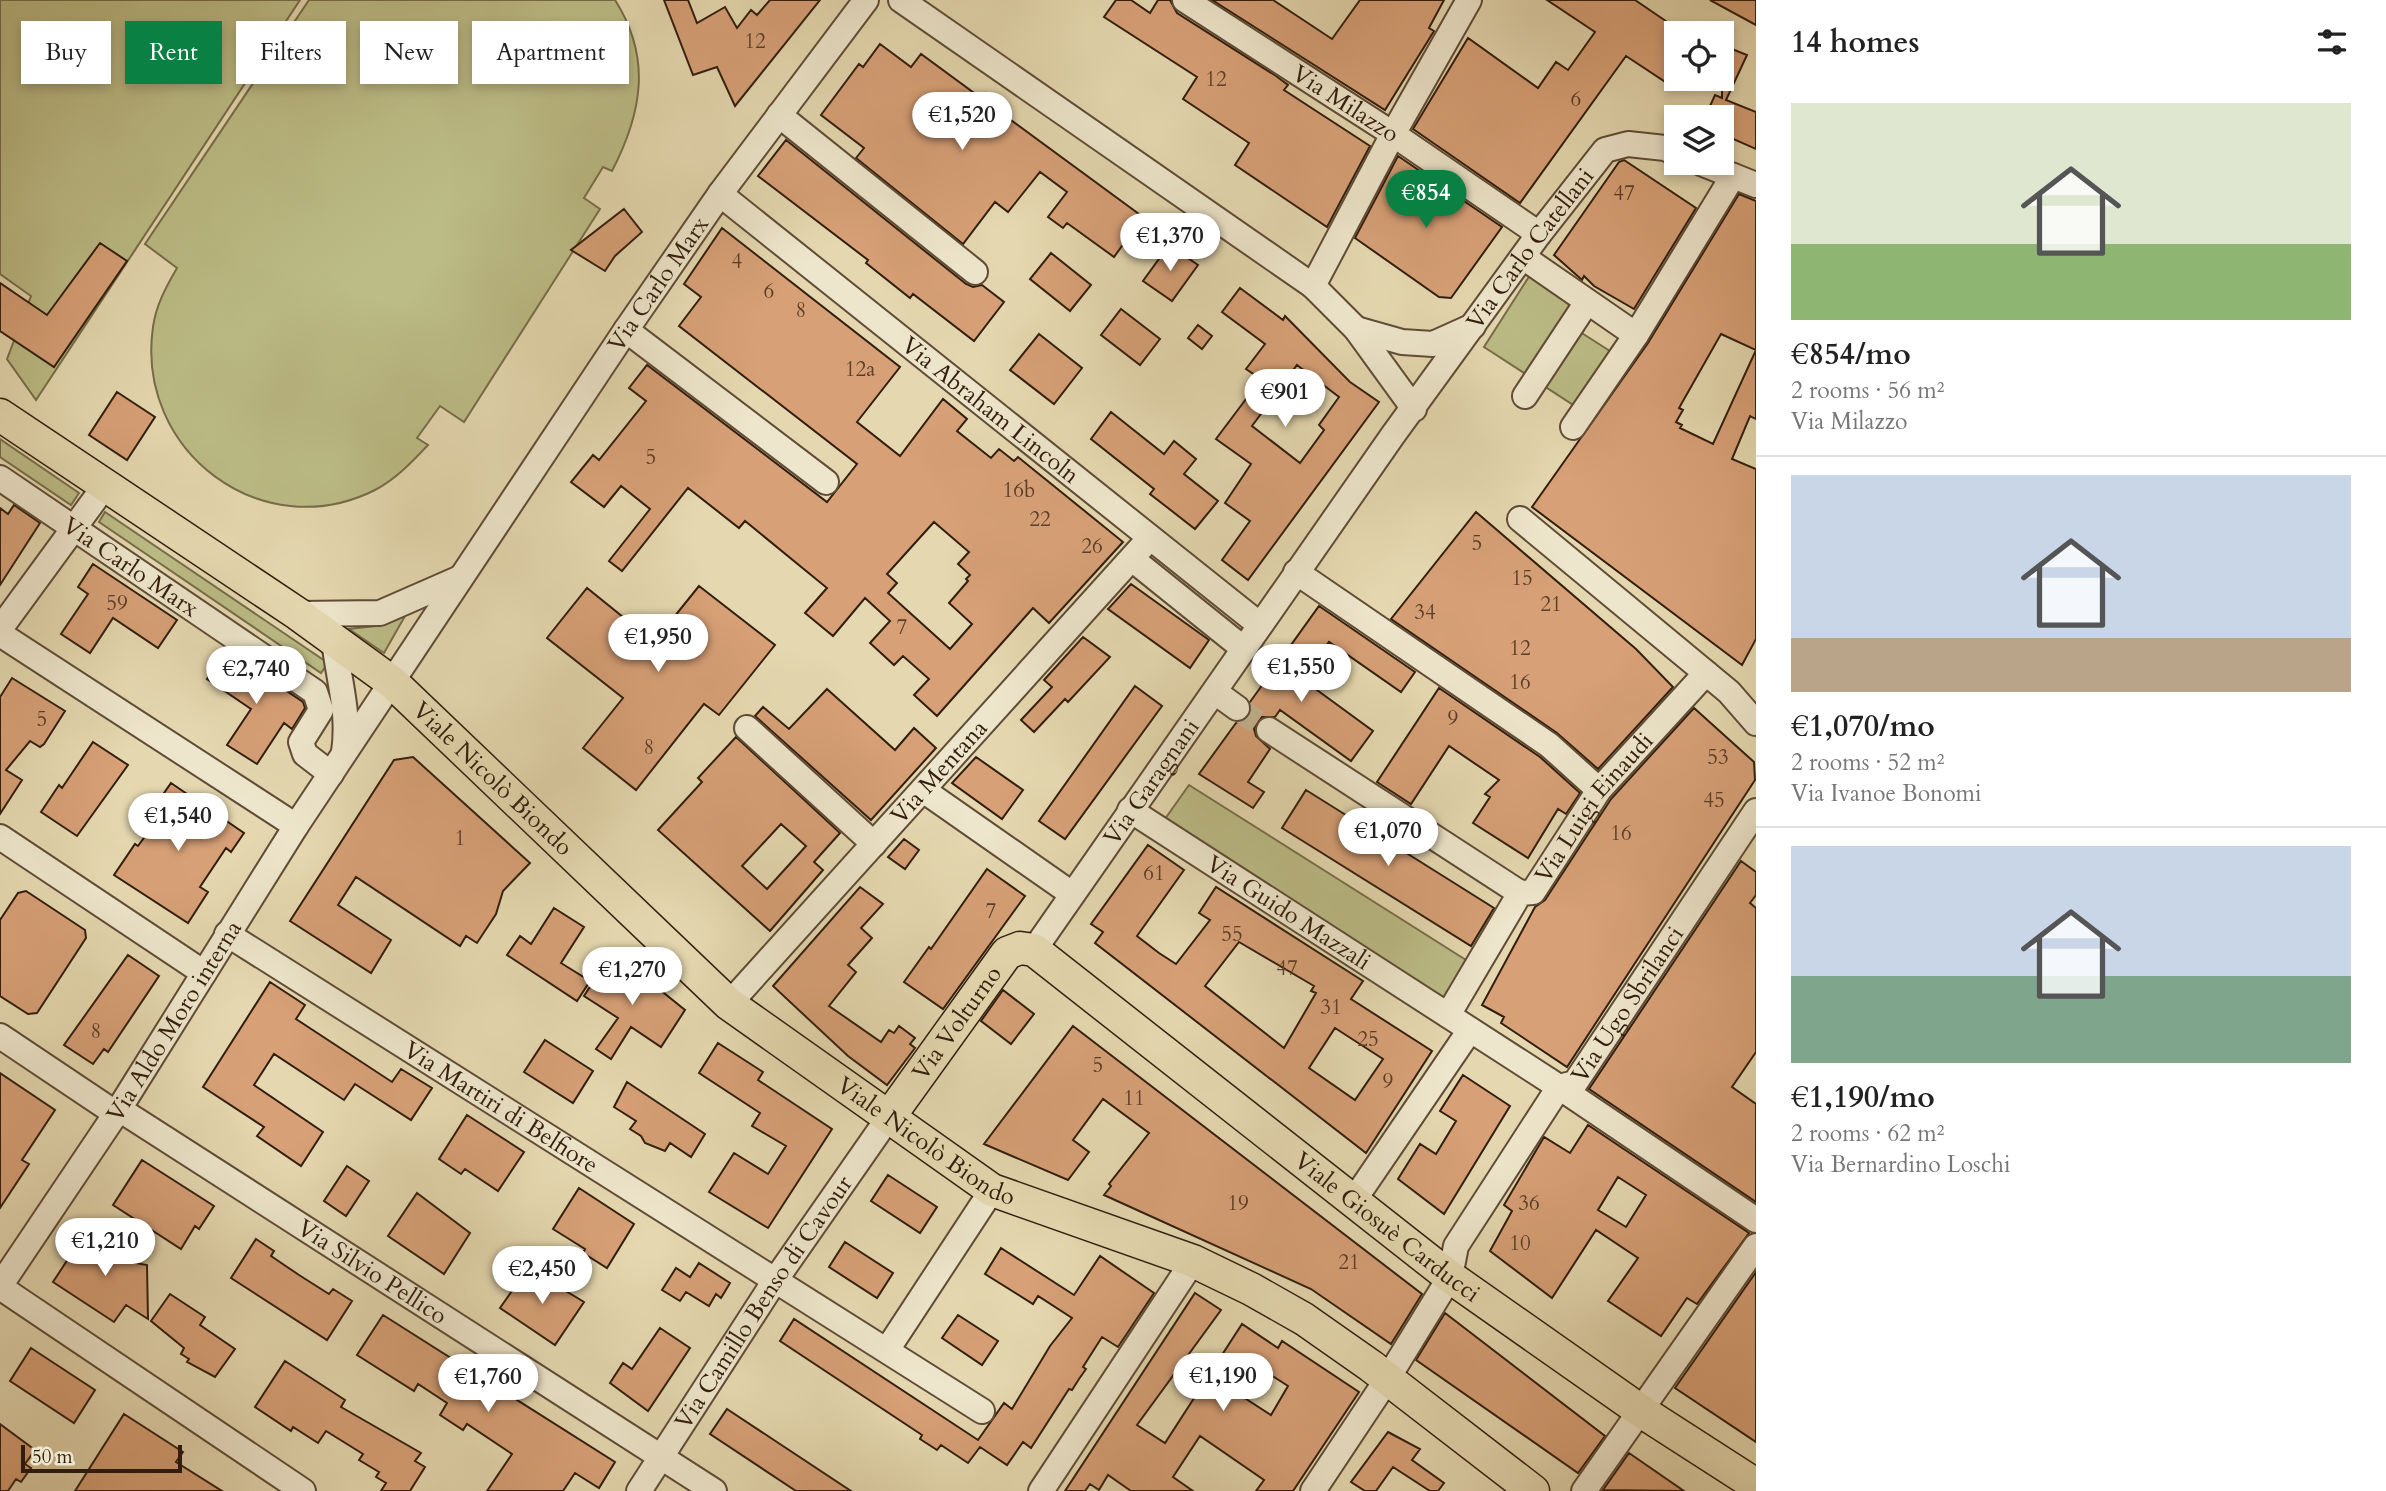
<!DOCTYPE html>
<html lang="en">
<head>
<meta charset="utf-8">
<style>
	:root { --surface:#fff; --page:#f6f6f6; --text:#222; --muted:#767676; --line:#e0e0e0; --accent:#0b8043 }
	body { margin:0; font-family:Cardo,serif; background:var(--page); color:var(--text); height:100vh; display:flex; flex-direction:column; font-size:26px; white-space:nowrap }
	* { box-sizing:border-box; margin:0 }
	p { font-size:23px; color:var(--muted) }
	.icon { flex:none; width:38px; height:38px; fill:none; stroke:currentColor; stroke-width:2; stroke-linecap:round; stroke-linejoin:round }
	.map { position:relative; flex:1; overflow:hidden }
	.side { display:flex; flex-direction:column; background:var(--surface); width:630px }
	.side>* { flex:none }
	.banner { position:absolute; left:21px; top:21px; width:665px; height:63px; display:flex; gap:14px }
	.fabs { position:absolute; left:1664px; top:21px; display:grid; gap:14px }
	.fabs a { display:grid; place-items:center; width:70px; height:70px; border-radius:0px; background:var(--surface); box-shadow:0 4px 10px #0003; font-size:35px }
	.scale { position:absolute; left:21px; bottom:18px; width:161px; box-sizing:border-box; padding-left:7px; border:4px solid #321e0e; border-top:0; font-size:19px; line-height:24px; white-space:nowrap; color:#321e0e; -webkit-text-stroke:5px #eee6cc; paint-order:stroke }
	.price { position:absolute; translate:-50% -60px; padding:0 16px; border-radius:24px; background:#fff; color:#222; font-size:23px; line-height:46px; filter:drop-shadow(0 2px 4px #0008) }
	.price::after { content:''; position:absolute; left:50%; top:42px; width:21px; height:16px; margin-left:-10px; background:inherit; clip-path:polygon(0 0,100% 0,50% 100%) }
	.price.active { background:var(--accent); color:#fff }
	ul { padding:0; list-style:none }
	li { display:grid; align-content:center; gap:14px; height:371px; padding:0 35px }
	li+li { border-top:2px solid var(--line) }
	li span { display:grid; place-items:center; height:217px; border-radius:0px; color:#555 }
	li>.icon { margin-inline-start:auto }
	span .icon { width:126px; height:126px; fill:#fffc; stroke-width:1 }
	li b { font-size:30px }
	h2 { display:flex; justify-content:space-between; align-items:center; height:84px; padding:0 35px; font-size:30px }
	.pill { padding:0 24px; border-radius:0px; background:var(--surface); box-shadow:0 4px 10px #0003; font-size:24px; line-height:63px }
	.pill.active { background:var(--accent); color:#fff }
	main { display:flex; flex:1; min-height:0 }
	.map>svg:first-child { display:block }
	.green { fill:#bcbc86; stroke:#776d4a; stroke-width:2 }
	.building { fill:#d7a077; stroke:#321e0e; stroke-width:2; fill-rule:evenodd }
	.lines { fill:none; stroke-linecap:round; stroke-linejoin:round }
	.minor-tunnel { stroke:#c1b390; stroke-width:24; stroke-dasharray:24 12; stroke-linecap:butt }
	.minor-casing { stroke:#5f4c36; stroke-width:28 }
	.major-casing { stroke:#321e0e; stroke-width:35 }
	.minor { stroke:#eee6cc; stroke-width:24 }
	.major { stroke:#e5d8b0; stroke-width:32 }
	.labels { text-anchor:middle; dominant-baseline:central; stroke-width:7; stroke-linejoin:round; paint-order:stroke }
	.number-label { font-size:21px; fill:#5b3e28 }
	.street-label { font-size:24px; fill:#321e0e; stroke:#eee6cc }
</style>
</head>
<body>
<main>
<div class="map">
<svg width="1756" height="1491" viewBox="0 0 1756 1491">
	<rect width="100%" height="100%" fill="#e5d8b0"/>
	<filter id="stains"><feTurbulence type="fractalNoise" baseFrequency=".00286" numOctaves="4"/><feColorMatrix values="0 0 0 0 .2 0 0 0 0 .09 0 0 0 0 .02 0 0 0 .5 -.17"/></filter>
	<radialGradient id="worn" r=".72"><stop offset=".6" stop-color="#630" stop-opacity="0"/><stop offset="1" stop-color="#630" stop-opacity=".3"/></radialGradient>
	<!-- green -->
	<path class="green" d="M0 0H300L36 400 7 359 31 296 0 274Z
		M309 0H615C652 58 642 113 612 171L603 167 584 198 600 209 464 422 440 406 417 438 428 445C412 462 396 479 375 490 262 547 135 451 153 327 156 305 166 287 177 268L145 244Z
		M1530 275 1574 302 1563 321 1613 353 1578 408 1484 347Z
		M0 439 79 493 71 505 0 457Z
		M105 512 328 663 321 673 99 522Z
		M405 616 384 653 349 629 375 626Z
		M1189 785 1466 960 1443 999 1165 819Z"/>
	<!-- building -->
	<path class="building" d="M664 0H688L697 23 725 7 737 28 751 10 757 15 770 0H820L735 106 717 67 693 75Z
		M1116 0H1131L1150 13 1158 0H1170L1177 13 1276 76 1288 85 1284 90 1370 146 1327 227 1235 165 1249 143 1183 99 1197 77 1104 17Z
		M1212 0H1273L1332 39 1360 0H1444L1429 28 1434 31 1385 110Z
		M1547 0H1635L1676 28V69L1667 83 1626 56 1520 203 1413 129 1468 38 1538 88 1556 62 1568 70 1595 32Z
		M1710 0H1756V25Z
		M880 44 911 67 921 54 1143 217 1114 257 1067 223 1063 228 1048 217 1067 192 1040 172 1008 212 995 202 963 244 856 158 864 148 821 115 859 64 863 67Z
		M1722 45 1747 55 1726 100 1756 112V149L1722 134 1730 117H1705L1715 95 1722 98Z
		M786 140 966 284 973 287 982 285 1004 302 974 341 913 294 910 298 866 263 868 260 758 176Z
		M1398 156 1502 227 1451 298 1439 297 1355 238Z
		M1624 160 1696 208 1634 309 1594 286 1584 276 1582 280 1554 255 1619 162Z
		M1739 194 1756 201V419L1750 416 1732 459 1756 469V639L1742 665 1532 507 1648 343ZM1721 334 1756 350 1713 444 1680 428 1682 425 1676 422 1683 410 1679 408Z
		M624 209 642 232 615 256 605 271 571 250Z
		M722 228 900 367 857 422 900 456 943 399 967 419 957 431 991 458 999 449 1014 461 1018 457 1123 542 1049 623 1033 608 937 716 914 695 929 679 903 656 894 665 870 643 890 621 865 598 833 636 805 613 827 588 745 521 739 528 688 488 622 571 609 561 650 509 621 486 604 507 571 482 593 455 599 460 646 401 629 388 647 365 827 502 857 464 679 326 701 297 684 284ZM934 522 969 552 958 564 970 575 966 579 968 581 949 603 972 624 950 649 888 593 897 583 887 574Z
		M100 243 127 261 54 367 0 331V283L47 315Z
		M1169 245 1198 265 1172 301 1143 281Z
		M1051 253 1091 285 1070 311 1030 279Z
		M1240 288 1283 320 1285 316 1350 382 1379 402 1248 580 1222 560 1250 521 1225 503 1251 464 1216 439 1261 379 1246 369 1265 344 1222 312ZM1297 365 1339 397 1319 425 1324 430 1300 463 1252 426Z
		M1121 309 1160 339 1140 365 1101 335Z
		M1198 325 1212 336 1202 349 1188 338Z
		M1039 334 1082 368 1054 404 1010 370Z
		M117 392 155 417 127 460 89 435Z
		M1111 412 1164 454 1174 441 1196 459 1184 474 1218 501 1195 529 1150 494 1154 489 1091 439Z
		M14 505 40 523 0 585V508L8 514Z
		M1476 512 1636 649 1673 687 1598 769 1557 733 1391 619Z
		M93 564 177 620 158 648 113 618 90 653 61 634 88 594 78 587Z
		M1131 584 1209 640 1190 668 1108 609Z
		M699 586 775 645 719 715 704 704 636 790 583 748 623 698 547 638 587 588 654 642Z
		M1319 606 1415 672 1401 692 1329 642 1302 679 1373 731 1351 761 1280 710 1275 717H1262L1254 729 1256 736 1270 749 1248 782 1264 792 1253 808 1199 774 1236 723 1249 716 1250 702Z
		M1083 637 1110 657 1068 702 1065 699 1034 732 1021 720 1052 687 1044 680Z
		M227 651 303 702 305 708 292 729 284 723 257 764 227 745 251 709 207 679Z
		M12 678 65 711 44 744 40 747 30 741 6 770 22 780 0 814V697Z
		M1135 686 1162 706 1065 839 1039 821Z
		M1439 688 1540 757 1580 793 1566 814 1558 809 1528 858 1473 823 1490 797 1485 794 1499 780 1449 746 1411 804 1377 782Z
		M827 689 895 750 914 728 936 748 871 820 755 716 763 707 789 729Z
		M1694 708 1754 762 1755 780 1567 1067 1501 1023 1504 1017 1482 1005 1535 907 1545 900 1611 799Z
		M736 737 840 833 814 862 823 870 770 931 658 830 702 782 698 778ZM781 824 806 846 767 889 742 866Z
		M93 742 128 765 77 836 41 812 59 785 62 788Z
		M413 757 530 863 503 891 496 914 477 943 466 936 460 946 356 877 338 905 391 940 371 973 290 921 394 760Z
		M976 757 1023 790 1002 819 952 783Z
		M171 783 244 833 231 852 226 848 200 887 208 892 188 923 114 875 135 844 138 846 159 817 151 812Z
		M1306 790 1494 908 1471 946 1282 828Z
		M904 839 919 850 905 869 888 857Z
		M1148 845 1184 870 1137 936 1159 953 1176 964 1210 920 1199 913 1216 887 1363 981 1351 999 1432 1051 1366 1153 1095 943 1103 932 1091 924ZM1239 942 1314 986 1311 991 1316 993 1284 1048 1205 986ZM1335 1028 1383 1059 1355 1100 1309 1068Z
		M1741 861 1756 872V895L1750 903 1756 908V1052L1732 1087 1756 1104V1202L1589 1089Z
		M987 869 1025 896 943 1009 904 982 929 947 931 949Z
		M860 887 883 904 861 928 872 938 848 965 856 972 829 1006 881 1042 889 1030 894 1033 899 1026 915 1038 910 1044 915 1048 887 1085 848 1056 773 986Z
		M26 891 85 930 86 938 37 1013 28 1014 0 996V920L18 893Z
		M554 908 584 927 561 963 590 981 577 1001 507 955 520 936 531 944Z
		M128 955 159 976 108 1052 104 1049 93 1064 64 1045Z
		M608 959 645 983 649 981 685 1010 661 1047 631 1027 611 1059 596 1049 618 1018 584 996Z
		M270 982 305 1005 296 1019 392 1082 401 1069 432 1088 411 1120 355 1084 344 1100 274 1054 254 1085 323 1132 301 1166 257 1136 264 1127 203 1087Z
		M1003 990 1034 1014 1011 1044 981 1021Z
		M1073 1026 1422 1294 1391 1344 1311 1289 1104 1195 1111 1186 1109 1184 1149 1133 1103 1099 1073 1140 1089 1152 1068 1180 984 1144Z
		M545 1040 593 1071 573 1103 524 1072Z
		M718 1043 763 1072 758 1080 832 1129 768 1228 709 1192 734 1153 768 1174 786 1146 752 1126 760 1113 699 1073Z
		M0 1073 55 1110 22 1160 29 1164 0 1208Z
		M1463 1075 1510 1106 1444 1214 1398 1179 1420 1144 1436 1154 1456 1121 1440 1111Z
		M627 1082 705 1134 691 1157 670 1143 665 1151 645 1143 641 1136 630 1129 636 1121 614 1107Z
		M467 1115 524 1152 498 1191 465 1169 461 1174 439 1159Z
		M1588 1125 1749 1233 1697 1304 1687 1298 1661 1336 1608 1301 1638 1258 1596 1230 1552 1298 1490 1251 1512 1211 1504 1205 1544 1137 1570 1153ZM1618 1177 1646 1195 1626 1227 1598 1210Z
		M142 1160 214 1206 199 1229 195 1226 181 1249 113 1205Z
		M347 1166 369 1181 346 1216 324 1201Z
		M888 1175 937 1207 920 1233 871 1201Z
		M579 1188 634 1224 607 1268 583 1253 585 1249 553 1229Z
		M417 1193 470 1233 444 1274 388 1236Z
		M87 1230 119 1251 135 1255V1263L147 1265 148 1319 126 1305 114 1322 53 1282Z
		M256 1239 274 1251 271 1256 299 1275 329 1294 333 1289 352 1301 327 1340 231 1278Z
		M845 1242 893 1273 877 1298 829 1267Z
		M1001 1248 1074 1295 1100 1256 1154 1293 1118 1347 1102 1337 1083 1367 1086 1369 1079 1379 1072 1390 1069 1389 1031 1448 1023 1442 1007 1465 980 1447 968 1463 941 1445 937 1450 920 1439 922 1435 780 1341 794 1319 978 1440 1004 1403 1012 1409 1050 1346 1072 1318 1038 1296 1033 1304 985 1274Z
		M699 1263 730 1283 721 1298 716 1294 709 1306 686 1292 680 1301 662 1290 676 1268 690 1277Z
		M528 1268 584 1302 555 1345 500 1308Z
		M1756 1272V1442L1675 1388Z
		M1195 1293 1221 1310 1137 1425 1165 1443 1242 1324 1278 1348 1282 1341 1359 1392 1293 1491H1256L1264 1480 1200 1436 1173 1477 1193 1491H1131L1108 1475 1099 1490 1090 1484 1085 1491H1065ZM1257 1366 1288 1386 1271 1415 1240 1395Z
		M170 1294 205 1317 200 1325 235 1349 215 1377 187 1362 189 1359 181 1354 184 1348 151 1321Z
		M1445 1313 1605 1436 1578 1473 1416 1360Z
		M383 1315 615 1462 599 1488 575 1473 563 1491H487L512 1454 467 1424 463 1430 440 1415 447 1403 418 1384 414 1391 357 1355Z
		M958 1315 998 1341 982 1365 942 1338Z
		M660 1328 690 1348 648 1411 610 1383 623 1363 632 1369Z
		M31 1348 95 1390 74 1423 10 1381Z
		M285 1361 345 1400 341 1407 421 1453 415 1461 425 1467 410 1491H381L386 1483 376 1477 379 1472 359 1460 363 1454 326 1431 318 1443 293 1427 291 1431 255 1407Z
		M727 1409 851 1491H796L710 1434Z
		M124 1414 183 1452 176 1462 222 1491H75Z
		M0 1424 35 1450 25 1464 31 1468 21 1482 16 1479 8 1491H0Z
		M1388 1432 1420 1449 1412 1460 1444 1483 1438 1491H1430L1393 1467 1376 1491H1365L1351 1482Z
		M1629 1453 1684 1491 1603 1490Z"/>
	<g class="lines">
		<!-- minor-tunnel -->
		<path class="minor-tunnel" d="M1237 708 1269 730"/>
		<defs>
			<g id="minor">
				<path d="M901 0 1313 286 1356 329 1414 409"/>
				<path id="s1" d="M1185 0 1393 134 1539 234"/>
				<path d="M779 115 975 272"/>
				<path d="M1701 163 1756 185"/>
				<path id="s2" d="M720 194 1260 625"/>
				<path d="M1523 257 1636 335 1733 176"/>
				<path d="M1313 286 1393 134 1469 0"/>
				<path d="M1356 329 1402 342 1433 344 1473 326"/>
				<path d="M626 330 826 482"/>
				<path d="M1525 396 1587 302"/>
				<path d="M1573 427 1636 335"/>
				<path id="s3" d="M0 478 315 692 321 710 301 742 305 754 331 774"/>
				<path d="M1520 519 1729 692 1756 723"/>
				<path d="M1132 559 1244 649"/>
				<path d="M1296 572 1549 745 1599 790"/>
				<path d="M298 614 380 613 460 578"/>
				<path d="M0 629 104 487"/>
				<path d="M0 634 296 826"/>
				<path d="M334 639C338 679 350 711 344 752"/>
				<path d="M1215 692 1237 708"/>
				<path d="M747 728 874 844"/>
				<path d="M1269 730 1520 893"/>
				<path d="M923 790 1072 894"/>
				<path id="s4" d="M1130 810 1559 1087 1756 1220"/>
				<path d="M0 837 204 973"/>
				<path id="s5" d="M227 934 982 1411"/>
				<path id="s6" d="M1034 950 1393 435 1539 234 1605 150 1628 144 1665 148 1676 153"/>
				<path id="s7" d="M729 1004 1149 539"/>
				<path id="s8" d="M1448 1015 1520 893 1533 892 1599 790 1706 673"/>
				<path d="M0 1036 115 1113"/>
				<path id="s9" d="M119 1109 714 1491"/>
				<path d="M1354 1200 1470 1030"/>
				<path id="s10" d="M0 1286 119 1109 296 826 626 330 720 194 866 0"/>
				<path d="M0 1287 303 1491"/>
				<path d="M887 1350 992 1190"/>
				<path id="s11" d="M639 1491 774 1282 889 1117"/>
				<path d="M1041 1491 1193 1261"/>
				<path id="s12" d="M1313 1491 1388 1378 1450 1277 1456 1246 1559 1087 1575 1083 1756 811"/>
				<path d="M1584 1491 1756 1246"/>
			</g>
			<g id="major">
				<path id="s13" d="M0 415 298 614 393 683 729 1004 992 1190 1193 1261 1251 1289 1304 1319 1371 1366 1533 1491"/>
				<path id="s14" d="M889 1117 1007 953 1020 948 1034 950 1450 1277 1641 1411 1756 1485"/>
			</g>
		</defs>
		<!-- minor casing -->
		<use href="#minor" class="minor-casing"/>
		<!-- major casing -->
		<use href="#major" class="major-casing"/>
		<!-- minor -->
		<use href="#minor" class="minor"/>
		<!-- major -->
		<use href="#major" class="major"/>
	</g>
	<g class="labels">
		<!-- number labels -->
		<g class="number-label">
			<text x="755" y="41">12</text>
			<text x="1216" y="79">12</text>
			<text x="1576" y="99">6</text>
			<text x="1624" y="193">47</text>
			<text x="737" y="261">4</text>
			<text x="769" y="291">6</text>
			<text x="801" y="310">8</text>
			<text x="860" y="369">12a</text>
			<text x="651" y="457">5</text>
			<text x="1019" y="490">16b</text>
			<text x="1040" y="519">22</text>
			<text x="1477" y="543">5</text>
			<text x="1092" y="546">26</text>
			<text x="1522" y="578">15</text>
			<text x="117" y="603">59</text>
			<text x="1551" y="604">21</text>
			<text x="1425" y="612">34</text>
			<text x="902" y="627">7</text>
			<text x="1520" y="648">12</text>
			<text x="1520" y="682">16</text>
			<text x="1453" y="718">9</text>
			<text x="42" y="719">5</text>
			<text x="649" y="747">8</text>
			<text x="1718" y="757">53</text>
			<text x="1714" y="800">45</text>
			<text x="1621" y="833">16</text>
			<text x="460" y="838">1</text>
			<text x="1154" y="873">61</text>
			<text x="991" y="911">7</text>
			<text x="1232" y="934">55</text>
			<text x="1287" y="968">47</text>
			<text x="1331" y="1007">31</text>
			<text x="96" y="1031">8</text>
			<text x="1368" y="1039">25</text>
			<text x="1098" y="1065">5</text>
			<text x="1388" y="1081">9</text>
			<text x="1134" y="1098">11</text>
			<text x="1238" y="1203">19</text>
			<text x="1529" y="1203">36</text>
			<text x="1520" y="1243">10</text>
			<text x="1349" y="1262">21</text>
		</g>
		<!-- street labels -->
		<g class="street-label">
			<text stroke="none"><textPath href="#s1" startOffset="191">Via Milazzo</textPath></text>
			<text stroke="none"><textPath href="#s6" startOffset="859">Via Carlo Catellani</textPath></text>
			<text stroke="none"><textPath href="#s10" startOffset="1199">Via Carlo Marx</textPath></text>
			<text stroke="none"><textPath href="#s2" startOffset="346">Via Abraham Lincoln</textPath></text>
			<text stroke="none"><textPath href="#s3" startOffset="158">Via Carlo Marx</textPath></text>
			<text stroke="none"><textPath href="#s7" startOffset="313">Via Mentana</textPath></text>
			<text stroke="none"><textPath href="#s13" startOffset="614">Viale Nicolò Biondo</textPath></text>
			<text stroke="none"><textPath href="#s6" startOffset="205">Via Garagnani</textPath></text>
			<text stroke="none"><textPath href="#s8" startOffset="259">Via Luigi Einaudi</textPath></text>
			<text stroke="none"><textPath href="#s4" startOffset="189">Via Guido Mazzali</textPath></text>
			<text stroke="none"><textPath href="#s12" startOffset="586">Via Ugo Sbrilanci</textPath></text>
			<text stroke="none"><textPath href="#s10" startOffset="317">Via Aldo Moro interna</textPath></text>
			<text stroke="none"><textPath href="#s14" startOffset="116">Via Volturno</textPath></text>
			<text stroke="none"><textPath href="#s5" startOffset="324">Via Martiri di Belfiore</textPath></text>
			<text stroke="none"><textPath href="#s13" startOffset="1181">Viale Nicolò Biondo</textPath></text>
			<text stroke="none"><textPath href="#s14" startOffset="679">Viale Giosuè Carducci</textPath></text>
			<text stroke="none"><textPath href="#s9" startOffset="301">Via Silvio Pellico</textPath></text>
			<text stroke="none"><textPath href="#s11" startOffset="226">Via Camillo Benso di Cavour</textPath></text>
		</g>
	</g>
	<rect width="100%" height="100%" filter="url(#stains)"/>
	<rect width="100%" height="100%" fill="url(#worn)"/>
</svg>
<div class="fabs">
<a><svg class="icon" aria-label="locate" viewBox="0 0 24 24"><circle cx="12" cy="12" r="6"/><path d="M12 2v4M12 18v4M2 12h4M18 12h4"/></svg></a>
<a><svg class="icon" aria-label="layers" viewBox="0 0 24 24"><path d="M12 4l9 5-9 5-9-5zM3 14l9 5 9-5"/></svg></a>
</div>
<div class="scale">50 m</div>
<b class="price" style="left:962px;top:152px">€1,520</b>
<b class="price active" style="left:1426px;top:230px">€854</b>
<b class="price" style="left:1170px;top:273px">€1,370</b>
<b class="price" style="left:1285px;top:429px">€901</b>
<b class="price" style="left:658px;top:674px">€1,950</b>
<b class="price" style="left:1301px;top:704px">€1,550</b>
<b class="price" style="left:256px;top:706px">€2,740</b>
<b class="price" style="left:178px;top:853px">€1,540</b>
<b class="price" style="left:1388px;top:868px">€1,070</b>
<b class="price" style="left:632px;top:1007px">€1,270</b>
<b class="price" style="left:105px;top:1278px">€1,210</b>
<b class="price" style="left:542px;top:1306px">€2,450</b>
<b class="price" style="left:1223px;top:1413px">€1,190</b>
<b class="price" style="left:488px;top:1414px">€1,760</b>
<div class="banner">
<a class="pill">Buy</a>
<a class="pill active">Rent</a>
<a class="pill">Filters</a>
<a class="pill">New</a>
<a class="pill">Apartment</a>
</div>
</div>
<section class="side">
<h2>14 homes<svg class="icon" aria-label="filters" viewBox="0 0 24 24"><path d="M4 7h16M4 17h16"/><circle cx="9" cy="7" r="2"/><circle cx="15" cy="17" r="2"/></svg></h2>
<ul>
<li><span style="background:linear-gradient(#dfe7d0 65%,#8fb573 0)"><svg class="icon" aria-label="home" viewBox="0 0 24 24"><path d="M3 11l9-7 9 7M6 9v11h12V9"/></svg></span><div><b>€854/mo</b><p>2 rooms · 56 m²</p><p>Via Milazzo</p></div></li>
<li><span style="background:linear-gradient(#c9d6e8 75%,#b9a48a 0)"><svg class="icon" aria-label="home" viewBox="0 0 24 24"><path d="M3 11l9-7 9 7M6 9v11h12V9"/></svg></span><div><b>€1,070/mo</b><p>2 rooms · 52 m²</p><p>Via Ivanoe Bonomi</p></div></li>
<li><span style="background:linear-gradient(#c9d6e8 60%,#7fa58c 0)"><svg class="icon" aria-label="home" viewBox="0 0 24 24"><path d="M3 11l9-7 9 7M6 9v11h12V9"/></svg></span><div><b>€1,190/mo</b><p>2 rooms · 62 m²</p><p>Via Bernardino Loschi</p></div></li>
</ul>
</section>
</main>
</body>
</html>
